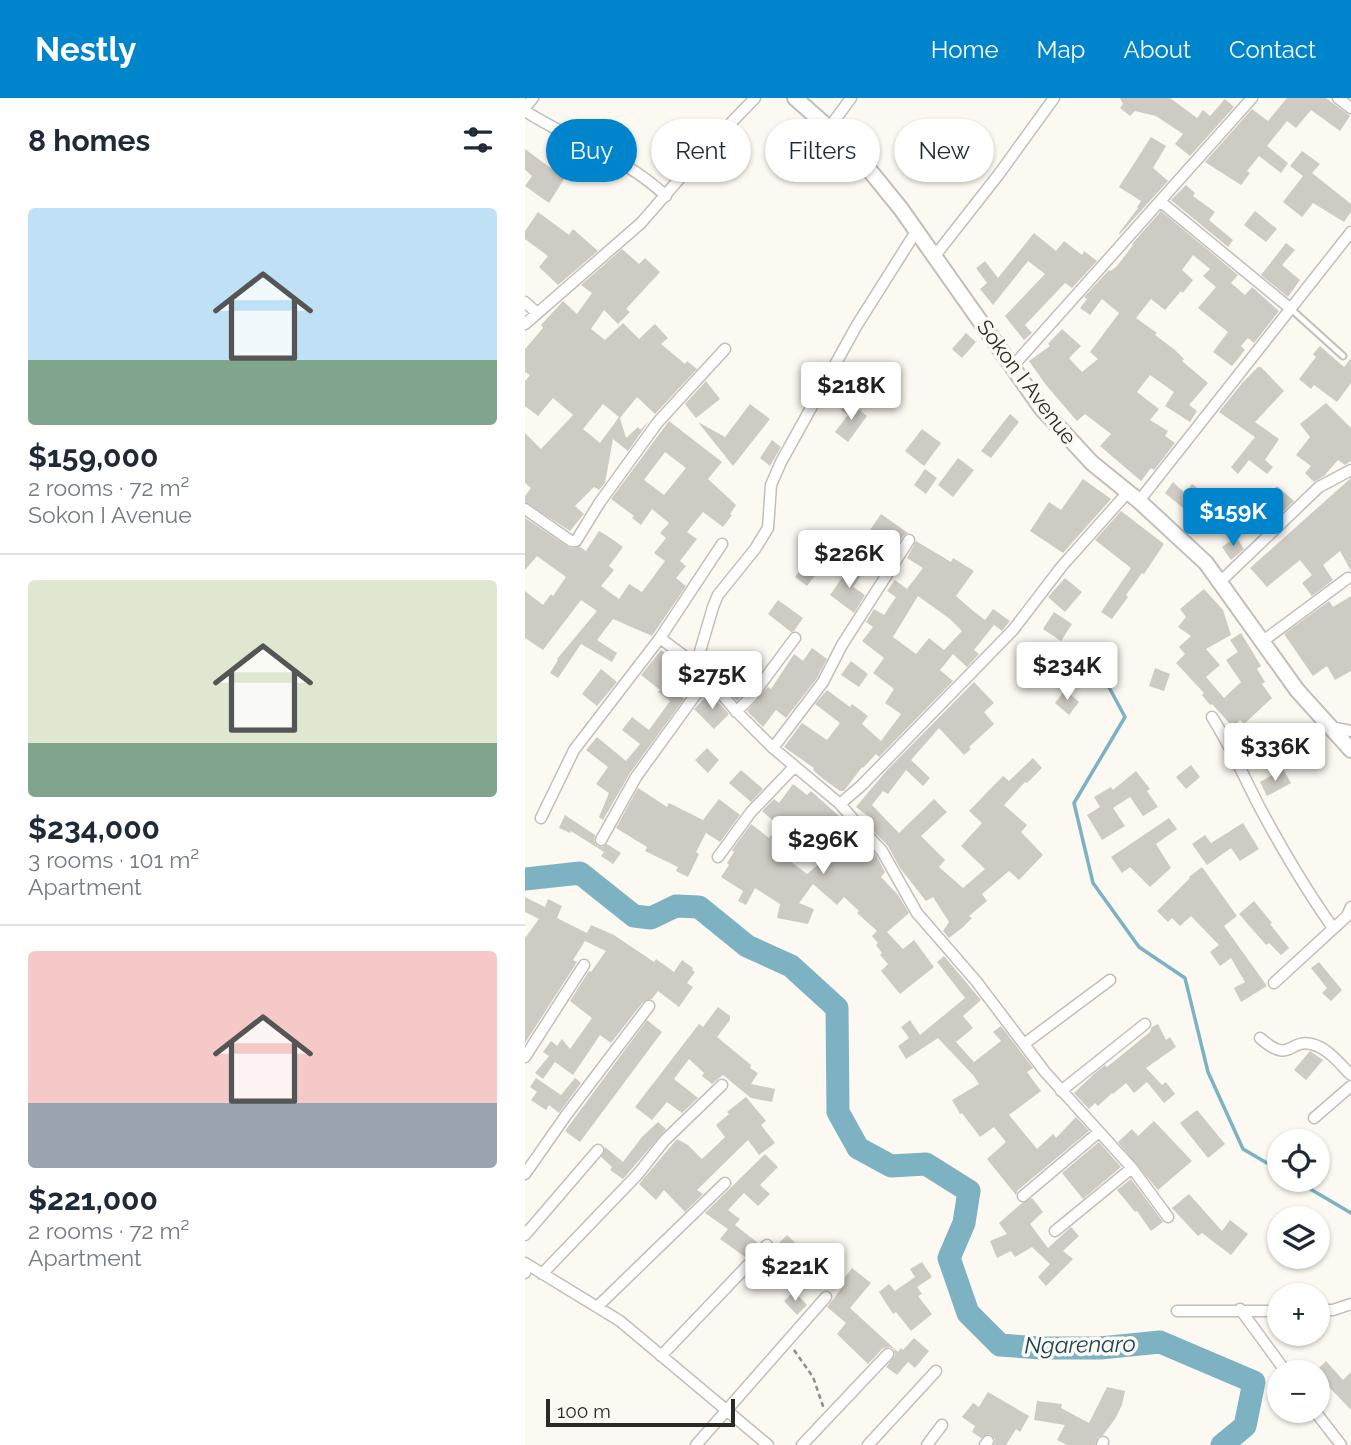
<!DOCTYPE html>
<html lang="en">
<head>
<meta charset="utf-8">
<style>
	:root { --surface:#fff; --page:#f2f2f3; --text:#1f2937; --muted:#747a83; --line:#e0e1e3; --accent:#0085cc }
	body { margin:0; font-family:Raleway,sans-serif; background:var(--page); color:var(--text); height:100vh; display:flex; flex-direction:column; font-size:26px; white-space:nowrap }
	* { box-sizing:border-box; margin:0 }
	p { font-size:23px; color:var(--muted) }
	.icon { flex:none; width:38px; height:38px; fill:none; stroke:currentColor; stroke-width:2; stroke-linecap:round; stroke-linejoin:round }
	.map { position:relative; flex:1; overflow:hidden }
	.side { display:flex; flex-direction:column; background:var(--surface); width:525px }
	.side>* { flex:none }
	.hud { position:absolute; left:21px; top:21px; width:665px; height:63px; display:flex; gap:14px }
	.fabs { position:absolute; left:742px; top:1031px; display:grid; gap:14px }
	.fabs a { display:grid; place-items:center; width:63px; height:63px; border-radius:50%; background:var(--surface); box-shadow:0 2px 5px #0004; font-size:35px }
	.scale { position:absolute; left:21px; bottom:18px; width:189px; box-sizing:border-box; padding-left:7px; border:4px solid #2a2926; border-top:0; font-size:19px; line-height:24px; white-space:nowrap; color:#2a2926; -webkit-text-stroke:5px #fbf9f1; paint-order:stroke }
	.price { position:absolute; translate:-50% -60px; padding:0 16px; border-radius:7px; background:#fff; color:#222; font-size:23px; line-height:46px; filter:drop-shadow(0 2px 4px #0008) }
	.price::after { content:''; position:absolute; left:50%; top:42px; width:21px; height:16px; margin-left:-10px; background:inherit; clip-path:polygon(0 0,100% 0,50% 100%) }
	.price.selected { background:var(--accent); color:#fff }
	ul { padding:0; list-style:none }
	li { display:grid; align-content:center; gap:14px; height:371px; padding:0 28px }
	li+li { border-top:2px solid var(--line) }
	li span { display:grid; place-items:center; height:217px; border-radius:7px; color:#555 }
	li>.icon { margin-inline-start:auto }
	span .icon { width:126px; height:126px; fill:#fffc; stroke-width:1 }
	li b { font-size:30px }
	h2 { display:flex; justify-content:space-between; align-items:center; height:84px; padding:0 28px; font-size:30px }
	.pill { padding:0 24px; border-radius:32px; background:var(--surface); box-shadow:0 2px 5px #0004; font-size:24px; line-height:63px }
	.pill.selected { background:var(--accent); color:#fff }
	header { display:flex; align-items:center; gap:42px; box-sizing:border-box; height:98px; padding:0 35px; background:var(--accent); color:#fff }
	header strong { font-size:33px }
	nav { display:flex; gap:38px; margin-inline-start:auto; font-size:24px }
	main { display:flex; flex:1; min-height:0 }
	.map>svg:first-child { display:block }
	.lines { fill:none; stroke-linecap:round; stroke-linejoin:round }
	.stream { stroke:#7db2c3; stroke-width:3.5 }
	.river { stroke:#7db2c3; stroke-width:23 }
	.building { fill:#cecbc4; fill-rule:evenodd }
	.lane-casing { stroke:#c2bfb8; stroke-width:9 }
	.street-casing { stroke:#c2bfb8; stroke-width:13 }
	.secondary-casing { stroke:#c2bfb8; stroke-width:18 }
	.path { stroke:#8e8d87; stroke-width:2.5; stroke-dasharray:5 3.5; stroke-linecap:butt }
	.lane { stroke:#fff; stroke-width:5 }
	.street { stroke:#fff; stroke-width:10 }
	.secondary { stroke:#fff; stroke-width:14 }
	.labels { text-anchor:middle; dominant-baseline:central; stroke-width:7; stroke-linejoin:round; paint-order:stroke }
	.street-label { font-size:21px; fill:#2a2926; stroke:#fbf9f1 }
	.water-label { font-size:23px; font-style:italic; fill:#184753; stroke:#fbf9f1 }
</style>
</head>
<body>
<header>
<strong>Nestly</strong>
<nav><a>Home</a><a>Map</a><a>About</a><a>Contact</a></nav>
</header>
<main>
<section class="side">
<h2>8 homes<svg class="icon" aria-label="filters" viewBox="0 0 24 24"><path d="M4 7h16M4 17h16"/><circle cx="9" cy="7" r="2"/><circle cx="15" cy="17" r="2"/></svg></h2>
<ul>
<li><span style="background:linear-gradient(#bfe0f5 70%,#7fa58c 0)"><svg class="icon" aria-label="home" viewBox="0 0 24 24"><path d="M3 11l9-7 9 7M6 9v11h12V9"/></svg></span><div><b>$159,000</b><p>2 rooms · 72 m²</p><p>Sokon I Avenue</p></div></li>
<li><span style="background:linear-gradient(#dfe7d0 75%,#7fa58c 0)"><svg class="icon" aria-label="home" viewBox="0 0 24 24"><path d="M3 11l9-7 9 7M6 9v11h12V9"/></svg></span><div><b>$234,000</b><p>3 rooms · 101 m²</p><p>Apartment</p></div></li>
<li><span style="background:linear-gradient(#f6c9c9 70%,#9aa5b1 0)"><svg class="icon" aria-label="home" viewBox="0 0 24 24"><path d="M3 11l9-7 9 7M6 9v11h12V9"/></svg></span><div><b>$221,000</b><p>2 rooms · 72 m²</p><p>Apartment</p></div></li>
</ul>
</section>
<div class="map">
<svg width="826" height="1347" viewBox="0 0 826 1347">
	<rect width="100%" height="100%" fill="#fbf9f1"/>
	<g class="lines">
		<!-- stream -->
		<path class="stream" d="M578 578 600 619 549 705 568 785 614 849 660 880 683 974 718 1051 754 1072
			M770 1082 826 1115"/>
		<!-- river -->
		<path class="river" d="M0 781 55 775 109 818 126 820 151 808 174 809 222 848 266 868 312 910 313 1014 333 1050 366 1068 401 1066 444 1093 439 1125 424 1160 443 1215 475 1247 516 1250H575L635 1244 729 1284 720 1328 697 1347"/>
	</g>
	<!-- building -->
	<path class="building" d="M595 0H645L672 20 678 12 685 18 700 1 709 9 665 58 650 46 658 36 631 18 610 13 605 18 595 10 598 6Z
		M762 0H801L825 18 815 33 786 12 771 30 762 23 742 48 763 65 756 75 734 58 722 73 725 75 716 87 680 64 727 11 743 23Z
		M626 39 641 48 628 70 643 83 595 136 594 135 613 110 612 109 616 103 594 89Z
		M0 51 27 71 28 70 41 78 24 105 0 88 7 78 0 72Z
		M777 53 795 66 787 75 826 106V114L819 124 788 105 777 119 758 104 778 78 765 68Z
		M661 87 670 95 668 98 690 114 684 122 708 142 703 149 646 102Z
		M636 113 713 177 706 185 720 197 727 189 754 213 729 245 723 240 716 248 720 252 707 268 688 254 703 234 673 210 691 189 678 178 685 171 668 157 657 172 668 182 658 195 656 193 640 212 626 201 611 220 632 235 630 237 650 252 659 261 657 263 683 285 664 307 672 313 665 324 640 308 649 294 625 277 612 294 634 311 625 322 643 333 640 338 650 345 629 372 626 370 616 383 575 348 586 336 560 316 552 323 521 287 504 263 525 248 523 246 537 231 556 248 544 260 557 274 573 261 565 254 594 215 577 201 565 217 555 210 562 201 559 199 584 172 586 173 592 168 608 147 607 146Z
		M730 113 752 131 741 144 719 127Z
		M13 114 44 137 48 131 73 153 33 187 14 169 23 158 0 141V133Z
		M509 135 531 153 539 143 557 157 559 153 572 163 547 190 540 185 500 227 507 235 499 242 480 218 520 176 503 163 468 207 455 191 462 185 451 170 460 163 473 180Z
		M761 145 770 152 757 167 775 182 763 199 736 177Z
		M97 151 114 166 120 160 135 174 101 211 105 214 93 226 79 212 66 231 80 242 98 225 114 241 130 226 143 240 136 246 160 266 162 263 172 271 130 316 112 299 95 320 101 340 113 329 115 332 124 323 103 353 88 341 80 385 74 392 69 389 50 408 59 416 45 433 0 404V398L6 390 0 385V335L16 351 48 317 28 300 13 318 0 308V283L5 277 0 274V251L18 230 16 227 38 203 52 216 67 195 56 187ZM78 306 94 319 75 345 58 331Z
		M441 235 451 244 437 260 427 251Z
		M795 248 819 269 826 260V285L812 304 789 287 786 291 774 281 791 259 788 256Z
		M733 269H736L759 293 730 324 754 341 740 362 748 369 742 376 724 362 713 376 706 369 730 339 694 314 718 284Z
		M181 283 195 301 171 320 160 306Z
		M323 303 342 318 323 344 310 334 323 317 316 312Z
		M801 305 826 330V363L820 367 813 362 799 378 789 384 780 375 786 368 771 357 785 339 775 326Z
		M225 306 245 321 208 368 173 324 200 339Z
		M485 316 494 324 466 360 456 353Z
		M144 323 197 364 183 381 211 407 205 416 207 417 198 429 178 414 162 434 172 441 155 463 161 468 151 480 161 488 127 538 88 521 72 542 92 555 87 564 56 546 33 580 25 575 33 562 32 561 72 513 56 502 18 552 0 540V493L18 507 26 496 28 498 41 479 12 458 0 472V420L45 450 55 449 61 453 74 433 84 439 98 449 84 468 89 472 76 488 94 501 104 486 117 494 140 463 129 455 141 440 135 435 144 425 127 411 116 427 107 420 109 418 86 401ZM140 354 161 370 139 397 119 382Z
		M397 331 416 345 399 368 380 353Z
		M247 342 256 349 245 368 235 360Z
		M433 360 449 372 428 399 413 387Z
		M400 371 412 380 401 396 389 387Z
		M826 380V473L815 453 798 467 808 482 787 498 777 485 787 477 775 462 742 489 725 470Z
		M558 381 586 401 538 455 505 433 524 404 536 412Z
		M648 384 660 395 667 386 693 406 677 426 640 395Z
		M752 388 769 403 752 419 737 406Z
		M596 413 639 446 619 476 617 475 601 497 603 499 587 521 576 514 606 470 570 442Z
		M356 416 383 435 378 438 360 465 334 448Z
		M711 439 719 451 706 462 697 449Z
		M391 443 426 464 428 460 449 473 431 498 447 512 460 522 468 511 485 523 477 533 469 527 449 552 454 556 442 569 428 556 415 572 428 583 354 659 351 656 338 670 337 669 319 693H315L297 680 288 672 289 670 259 649 277 625 302 642 315 625 290 606 302 592 325 609 327 606 343 618 337 626 356 643 376 616 360 605 369 591 348 575 359 560 337 543 348 529 341 524 349 511 359 517 371 499 362 493 370 482 382 491 398 470 382 460ZM393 498 425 521 437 533 419 552 404 540 391 556 368 539Z
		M289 454 301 463 282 488 270 479Z
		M325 468 337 476 328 489 340 497 329 515 305 497Z
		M540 480 557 494 540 514 523 499Z
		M679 491 698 512 706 537 681 551 695 567 681 579 699 600 716 584 701 562 713 554 705 542 716 535 736 568 732 571 740 584 737 586 747 600 719 626 715 622 708 629 687 606 685 607 677 597 679 595 651 565 660 556 654 549 666 538 653 529 661 519 655 511Z
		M826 498V573L810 582 802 568 788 578 759 536 804 503 808 509Z
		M253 502 278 520 269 533 266 534 243 516Z
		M529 514 547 526 536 543 518 531Z
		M287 550 302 561 292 580 261 620 251 612 238 629 222 613 243 589 246 591 269 556 278 563Z
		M136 552 162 573 148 593 159 601 105 675 78 722 74 719 84 695 71 686 83 669 61 652 72 639 101 663 115 646 97 632 107 619 124 632 145 603 133 594 135 592 116 577Z
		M524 560 541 572 529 589 512 576Z
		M208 562 217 570 220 567 232 578 212 603 193 580Z
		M326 563 343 576 334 589 316 577Z
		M630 570 645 576 639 593 624 588Z
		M76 571 92 584 72 608 57 596Z
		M449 584 469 605 459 614 469 626 444 649 446 651 439 657 414 630 386 662 405 680 398 688 381 672 363 696 358 693 347 707 374 735 409 701 422 714 396 738 420 762 414 769 438 790 460 771 436 748 457 725 444 713 478 678 484 683 508 660 517 670 502 685 500 684 479 707 502 727 496 734 518 757 494 782 484 773 457 796 462 803 444 818 447 820 438 829 424 840 418 833 424 824 408 799 401 803 375 770 363 748 339 723 344 719 331 709 362 672Z
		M540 592 554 604 544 617 530 605Z
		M185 595 204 616 189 631 169 611Z
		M182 650 194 662 183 675 170 662Z
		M666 667 675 679 661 691 651 679Z
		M758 671 766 685 742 698 735 684Z
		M216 672 238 691 226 704 204 685Z
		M611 673 625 691 622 693 633 709 618 718 605 699 588 710 600 728 577 742 562 717 575 709 569 699 586 689 588 692Z
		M268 686 282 697 286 693 313 717 351 757 360 774 356 779 373 797 384 815 362 834 378 851 389 842 409 869 375 896 356 873 363 866 355 857 357 855 351 847 353 845 347 838 352 833 332 815 334 813 319 799 312 807 288 786 274 805 289 811 283 826 252 820 255 806 230 790 221 807 213 803 218 793 196 779 204 767 202 765 209 754 207 752 226 726 244 740 254 728 237 713 249 701 254 705ZM276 732 303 758 282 776 265 763 268 758 260 753Z
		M113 690 142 709 144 705 178 722 194 701 215 717 195 744 181 735 171 754 174 756 163 779 151 773 153 769 120 753 122 749 91 730Z
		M40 717 70 737 69 743 72 748 77 749 82 746 96 755 88 766 76 758 79 754 46 733 45 735 34 730Z
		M644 720 652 731 631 746 646 770 625 789 605 769 597 775 586 759Z
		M718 725 734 751 715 763 706 750 682 767 667 746 680 737 686 745Z
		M677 769 712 818 699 828 742 888 716 904 709 890 720 884 706 860 695 868 685 854 694 847 666 818 655 828 647 820 643 824 632 813 665 780 664 779Z
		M0 799 20 809 23 801 37 808 32 820 62 835 66 827 89 837 129 864 131 861 149 874 157 862 168 870 167 872 170 874 162 885 168 889 154 909 133 893 127 901 118 904 86 945 75 937 48 977 30 964 18 981 10 975 24 958 18 954 26 943 32 948 37 941 45 951 67 920 45 903 64 873 66 874 81 853 60 843 48 862 52 864 0 945V840L14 821 0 814Z
		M729 803 747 825 745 826 764 850 756 857 744 845 741 847 714 816Z
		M419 858 456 902 438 918 448 930 431 944 449 964 476 943 468 934 476 928 508 970 502 974 516 993 484 1017 512 1051 528 1036 531 1040 551 1019 564 1033 493 1092 491 1097 462 1061 481 1044 469 1029 455 1039 437 1015 435 1016 427 1002 454 986 448 977 413 940 381 961 373 948 384 940 376 929 385 922 395 937 440 900 412 864Z
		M794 864 817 892 806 903 797 895 802 890 786 870Z
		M193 909 205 918V922L192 939 226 967 225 970 233 975 226 986 250 991 247 1004 226 1000 198 977 187 986 177 978 179 975 164 961 149 981 173 1000 157 1015 142 1004 127 1022 110 1009 174 926 178 929Z
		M122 922 137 934 55 1044 40 1033Z
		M633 926 641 942 645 939 651 949 621 970 637 987 641 984 650 996 639 1005 622 984 609 995 601 985 588 996 587 995 573 1008 570 1005 564 1011 549 995 570 975 580 967 582 969 625 934 627 929Z
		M785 953 798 962 781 982 769 972Z
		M11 980 36 997 50 980 56 985 34 1015 24 1007 21 1012 6 1002 12 994 5 989Z
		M221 999 241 1023 236 1027 250 1045 234 1057 223 1042 172 1092 178 1096 160 1114 139 1092 131 1102 114 1086 152 1041 163 1047 177 1061 200 1039 191 1027 204 1016 202 1014Z
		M672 1012 700 1046 683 1060 655 1025Z
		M629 1023 667 1063 633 1092 593 1044 607 1031 613 1038Z
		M133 1024 141 1031 98 1081 85 1072 87 1069 76 1059 80 1049 98 1064 117 1039Z
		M574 1044 596 1069 558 1101 537 1075Z
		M240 1056 253 1069 235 1087 245 1096 233 1108 219 1095 203 1112 215 1121 210 1127 233 1145 220 1159 195 1141 203 1131 180 1115Z
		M606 1081 638 1124 626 1133 612 1113 610 1114 592 1092Z
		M664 1096 697 1133 705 1122 723 1136 706 1157 677 1135 673 1138 647 1110Z
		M507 1100 518 1114 505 1126 523 1150 546 1129 554 1138 538 1153 548 1161 521 1188 513 1179 525 1166 507 1149 490 1159 486 1153 472 1160 465 1143 482 1136 474 1125 497 1105Z
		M262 1137 296 1169 287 1178 283 1175 267 1192 249 1180 256 1169 243 1156Z
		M397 1164 407 1179 392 1189 397 1196 393 1198 407 1216 386 1233 371 1214 368 1216 354 1194 364 1186 370 1193 390 1179 385 1171Z
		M327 1170 346 1185 325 1210 373 1254 376 1250 378 1252 389 1240 404 1253 390 1270 383 1264 372 1277 361 1269 370 1257 369 1251 364 1249 358 1250 343 1266 312 1236 321 1225 302 1209 320 1186 317 1183Z
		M269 1193 282 1207 272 1217 259 1203Z
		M801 1263 818 1282 826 1274V1312L802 1287 793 1295V1271Z
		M582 1289 600 1293 597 1307 590 1321 578 1337 573 1339 570 1347H542L532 1342 540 1327 509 1322 512 1303 537 1306 536 1310 564 1325Z
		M463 1294 504 1318 495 1334 491 1331 481 1347H469L470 1341 465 1336 456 1340 447 1334 450 1328 437 1319 448 1305 454 1309Z"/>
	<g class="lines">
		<defs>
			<path id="lane" d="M766 211 818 258"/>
			<path id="street" d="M813 0 826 10
				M0 10 8 0
				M0 13C47 43 100 59 141 98
				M304 30 326 0
				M636 104 766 211
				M409 159 474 76 529 0
				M0 204 12 215
				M0 226 116 125 176 56 230 0
				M488 268 727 0
				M614 403 826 134
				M0 411 46 443H51L75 404 133 324 200 251
				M695 484 794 389 826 372
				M135 540 171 567 212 614 248 650 315 706 333 727 357 753 392 815 451 883 520 974 607 1070 643 1119
				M738 543 823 480
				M171 567 188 509 193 497 230 451 243 430 246 387 256 364 332 227 392 132
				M211 614 227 598 270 540
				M687 619C706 649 719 679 735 710 757 751 781 792 808 830
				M806 629 826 633
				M248 650 298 584 317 547 384 442
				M315 706 337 687 488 532 537 468 603 394
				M16 720 49 652 135 540 197 446
				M76 742 111 679 182 581
				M193 759 226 714 269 669
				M749 885 822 818 826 809
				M735 940C766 967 763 941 786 946 802 949 815 966 826 977
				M499 946 585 882
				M0 959 59 867
				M536 993 620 926
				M789 1020 826 988
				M0 1076 42 1016 124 908
				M498 1098 574 1034
				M530 1133 607 1070
				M0 1137 73 1052
				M0 1165 95 1223 243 1347
				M0 1174V1175
				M17 1176 113 1076 139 1043 197 987
				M72 1209 200 1085
				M715 1211 761 1274
				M793 1212H808L826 1206
				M652 1213H754
				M136 1258 242 1147
				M789 1312 816 1347
				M171 1347 301 1199
				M277 1347 363 1256
				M343 1347 411 1273
				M402 1347 417 1327
				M460 1347 463 1343
				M577 1347 578 1344"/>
			<path id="secondary" d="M270 0 304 30 346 74 376 111 517 311 567 365 614 403 681 465 772 592 826 652"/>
		</defs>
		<!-- lane casing -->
		<use href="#lane" class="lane-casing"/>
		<!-- street casing -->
		<use href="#street" class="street-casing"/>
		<!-- secondary casing -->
		<use href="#secondary" class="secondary-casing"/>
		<!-- path -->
		<path class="path" d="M269 1252 288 1279 299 1311"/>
		<!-- lane -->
		<use href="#lane" class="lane"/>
		<!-- street -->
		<use href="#street" class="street"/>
		<!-- secondary -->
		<use href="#secondary" class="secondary"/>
	</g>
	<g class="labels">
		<!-- street labels -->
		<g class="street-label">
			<text transform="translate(502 284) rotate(53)">Sokon I Avenue</text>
		</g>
		<!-- water labels -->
		<g class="water-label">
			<text transform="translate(555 1246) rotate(-1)">Ngarenaro</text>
		</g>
	</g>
</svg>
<div class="fabs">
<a><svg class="icon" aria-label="locate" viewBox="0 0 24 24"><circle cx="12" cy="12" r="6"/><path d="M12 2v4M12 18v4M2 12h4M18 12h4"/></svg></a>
<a><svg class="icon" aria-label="layers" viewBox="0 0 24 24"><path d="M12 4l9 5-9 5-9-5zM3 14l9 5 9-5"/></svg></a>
<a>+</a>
<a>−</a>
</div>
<div class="scale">100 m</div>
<b class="price" style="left:326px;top:324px">$218K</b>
<b class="price selected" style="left:708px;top:450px">$159K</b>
<b class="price" style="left:324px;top:492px">$226K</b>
<b class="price" style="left:542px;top:604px">$234K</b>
<b class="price" style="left:187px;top:613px">$275K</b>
<b class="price" style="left:750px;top:685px">$336K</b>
<b class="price" style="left:298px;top:778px">$296K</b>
<b class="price" style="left:270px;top:1205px">$221K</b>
<div class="hud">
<a class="pill selected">Buy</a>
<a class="pill">Rent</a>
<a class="pill">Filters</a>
<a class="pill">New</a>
</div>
</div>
</main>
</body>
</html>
